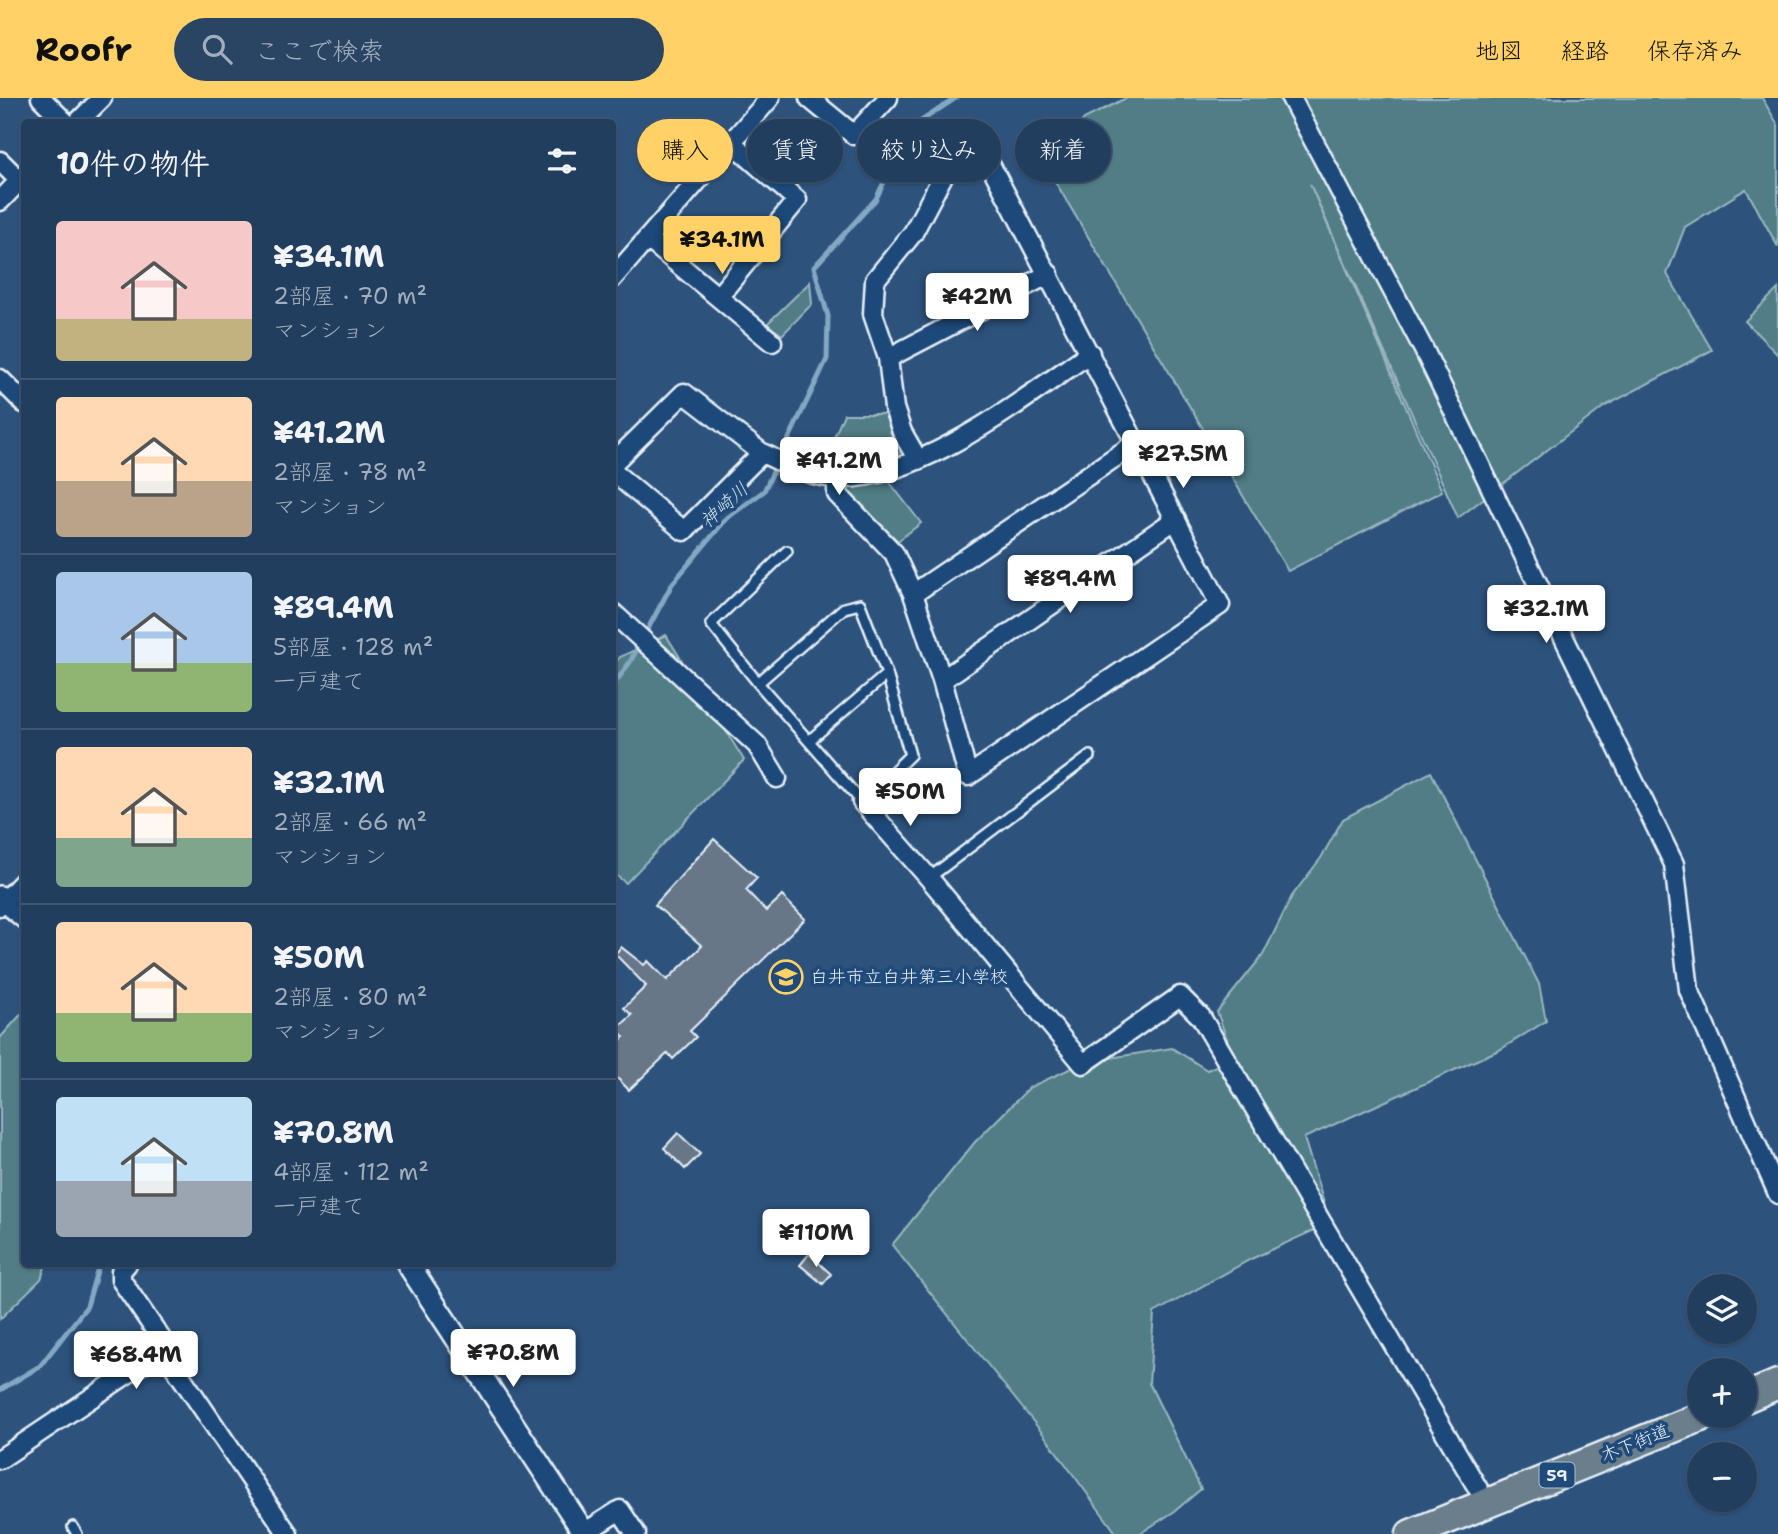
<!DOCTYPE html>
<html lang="ja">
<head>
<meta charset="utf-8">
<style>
	:root { --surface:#223e5e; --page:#2a4564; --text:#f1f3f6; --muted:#a2aebc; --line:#3f5773; --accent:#ffd166 }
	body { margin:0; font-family:"Shantell Sans","Klee One",sans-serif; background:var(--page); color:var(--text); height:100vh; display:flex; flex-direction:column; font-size:26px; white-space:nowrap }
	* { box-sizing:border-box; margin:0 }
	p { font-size:23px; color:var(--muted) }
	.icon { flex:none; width:38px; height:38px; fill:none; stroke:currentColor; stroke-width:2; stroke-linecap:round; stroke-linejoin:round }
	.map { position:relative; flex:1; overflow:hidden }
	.details { position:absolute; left:21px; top:21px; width:595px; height:1148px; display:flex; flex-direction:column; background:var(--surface); border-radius:7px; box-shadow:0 2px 5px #0004,0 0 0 2px var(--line) }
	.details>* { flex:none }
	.banner { position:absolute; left:637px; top:21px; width:665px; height:63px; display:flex; gap:14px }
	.fabs { position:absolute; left:1687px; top:1176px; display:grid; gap:14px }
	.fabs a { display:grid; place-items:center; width:70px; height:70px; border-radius:50%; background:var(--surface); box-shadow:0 2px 5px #0004,0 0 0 2px var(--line); font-size:35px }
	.price { position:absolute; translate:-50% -60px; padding:0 16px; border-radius:7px; background:#fff; color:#222; font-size:23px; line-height:46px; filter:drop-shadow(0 2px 4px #0008) }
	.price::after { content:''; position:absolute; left:50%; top:42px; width:21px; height:16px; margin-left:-10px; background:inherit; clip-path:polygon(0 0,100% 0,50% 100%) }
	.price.active { background:var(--accent); color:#111 }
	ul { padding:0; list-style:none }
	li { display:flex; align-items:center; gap:21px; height:175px; padding:0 35px }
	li+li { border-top:2px solid var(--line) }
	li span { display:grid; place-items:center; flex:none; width:196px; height:140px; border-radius:7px; color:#555 }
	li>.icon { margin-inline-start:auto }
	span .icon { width:84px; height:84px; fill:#fffc; stroke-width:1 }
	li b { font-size:30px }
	h2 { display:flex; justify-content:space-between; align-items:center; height:84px; padding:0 35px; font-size:30px }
	.tag { padding:0 24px; border-radius:32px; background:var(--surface); box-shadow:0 2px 5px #0004,0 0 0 2px var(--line); font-size:24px; line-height:63px }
	.tag.active { background:var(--accent); color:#111 }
	header { display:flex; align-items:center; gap:42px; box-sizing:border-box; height:98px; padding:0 35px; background:var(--accent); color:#111 }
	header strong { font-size:33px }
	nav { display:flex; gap:38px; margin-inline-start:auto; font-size:24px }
	.search { width:490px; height:63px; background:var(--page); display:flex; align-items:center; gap:18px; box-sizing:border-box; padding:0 24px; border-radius:38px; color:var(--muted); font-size:26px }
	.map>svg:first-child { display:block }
	.green { fill:#517d86; stroke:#9cb7bf; stroke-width:2 }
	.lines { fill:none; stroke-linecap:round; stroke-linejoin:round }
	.stream { stroke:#84a8c2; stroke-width:5 }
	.building { fill:#677787; stroke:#e8f1f8; stroke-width:2 }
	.service-casing { stroke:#e8f1f8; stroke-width:14 }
	.minor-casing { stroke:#e8f1f8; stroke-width:23 }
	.tertiary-casing { stroke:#e8f1f8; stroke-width:26 }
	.primary-casing { stroke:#e8f1f8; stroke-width:33 }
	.service { stroke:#1f4a7a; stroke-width:9 }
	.minor { stroke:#1f4a7a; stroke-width:18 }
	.tertiary { stroke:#1f4a7a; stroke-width:21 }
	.primary { stroke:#6b7e8b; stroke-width:28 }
	.labels { text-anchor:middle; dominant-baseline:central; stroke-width:7; stroke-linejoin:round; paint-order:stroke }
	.shield { fill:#1f4a7a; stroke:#acbfd2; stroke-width:2 }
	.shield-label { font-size:16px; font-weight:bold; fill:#e8f1f8 }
	.poi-label { font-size:18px; fill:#e8f1f8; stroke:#1f4a7a; text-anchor:start }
	.street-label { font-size:18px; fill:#e8f1f8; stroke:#1f4a7a }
	.water-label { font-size:19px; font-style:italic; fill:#cfdfea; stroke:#1f4a7a }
</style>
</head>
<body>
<header>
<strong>Roofr</strong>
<div class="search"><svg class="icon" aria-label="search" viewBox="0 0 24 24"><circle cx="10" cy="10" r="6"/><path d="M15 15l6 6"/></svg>ここで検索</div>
<nav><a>地図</a><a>経路</a><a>保存済み</a></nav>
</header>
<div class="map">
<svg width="1778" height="1436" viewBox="0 0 1778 1436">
	<rect width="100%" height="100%" fill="#2d537d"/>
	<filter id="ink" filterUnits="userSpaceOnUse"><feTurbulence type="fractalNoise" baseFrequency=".0143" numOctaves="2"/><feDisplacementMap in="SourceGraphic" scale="14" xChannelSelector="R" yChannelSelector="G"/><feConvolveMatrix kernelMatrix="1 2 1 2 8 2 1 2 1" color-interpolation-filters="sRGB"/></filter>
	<g filter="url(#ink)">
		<!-- green -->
		<path class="green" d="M1126 0H1762L1778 27V149L1746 91 1685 129 1667 176 1712 252 1605 308 1458 420 1310 86 1442 393 1288 473 1047 70 1084 21Z
			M810 184 812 206 782 237 767 226Z
			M1778 191V257L1745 223Z
			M844 316H888L904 351 896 357 824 363Z
			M888 382 921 425 898 443 850 398 848 390 855 385Z
			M666 537 744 662 626 785 613 775V568L620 559Z
			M1431 674 1539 886 1546 923 1501 951 1304 1040 1330 1125 1251 1161 1154 1215 1149 1285 1201 1391 1175 1413 1139 1436H1117L1044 1337 892 1147 975 1044 1030 989 1085 964 1172 950 1207 972 1234 960 1217 914 1263 857 1292 798 1321 760 1343 721Z
			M24 913V1166H46L41 1181 0 1221V940Z"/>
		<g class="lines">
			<!-- stream -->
			<path class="stream" d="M612 589 630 564 672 486 727 420 764 393 827 261 828 218 814 169 876 101 909 31 956 0
				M0 1292 40 1268 87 1208 99 1166"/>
		</g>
		<!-- building -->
		<path class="building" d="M714 741 757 780 746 792 766 813 782 798 805 821 690 933 696 939 673 961 668 955 629 992 612 975V950L624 939 617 931 632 917 624 910 646 888 615 856 621 849 644 867 648 863 667 882 702 848 655 807Z
			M678 1035 700 1056 685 1071 664 1050Z
			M809 1156 831 1176 823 1186 800 1167Z"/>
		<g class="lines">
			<defs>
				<path id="service" d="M758 585 844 510 860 506 887 576 910 657 862 704 758 585 711 526 787 453
					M810 642 887 576
					M929 780 1090 658
					M73 1429 77 1436"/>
				<path id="minor" d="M41 0 65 24
					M809 0 854 37 888 0
					M1291 0 1423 250 1674 766 1689 892 1778 1096
					M78 24 102 0
					M0 63 20 83
					M0 103 24 78
					M648 141 772 244
					M612 181 770 0
					M718 199 797 102 732 45
					M888 260 1049 176
					M0 281 24 305
					M612 366 684 295 762 355
					M612 373 684 433 762 355C785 366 811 379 838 380 921 382 1023 301 1090 255
					M837 380V396L894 455 913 496 942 582 968 678 1220 507 980 47 953 59 913 135 875 182 873 216 888 260 894 310 902 334 918 362
					M913 496 1136 345
					M612 514 757 647 777 680
					M942 582 1176 421
					M862 704 929 780 1083 966 1180 898 1201 919 1487 1406
					M0 808 24 783
					M163 1252 288 1436
					M0 1361 163 1252 162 1242 121 1182V1173L127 1166
					M584 1435 620 1412 636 1436"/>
				<path id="tertiary" d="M0 799 24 819
					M408 1166 585 1436"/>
				<path id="primary" d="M1745 1300 1778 1286
					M1411 1436 1703 1318"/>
			</defs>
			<!-- service casing -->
			<use href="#service" class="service-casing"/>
			<!-- minor casing -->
			<use href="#minor" class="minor-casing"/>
			<!-- tertiary casing -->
			<use href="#tertiary" class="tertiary-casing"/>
			<!-- primary casing -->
			<use href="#primary" class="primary-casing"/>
			<!-- service -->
			<use href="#service" class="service"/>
			<!-- minor -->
			<use href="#minor" class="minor"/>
			<!-- tertiary -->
			<use href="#tertiary" class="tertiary"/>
			<!-- primary -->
			<use href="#primary" class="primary"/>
		</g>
	</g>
	<!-- icons -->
	<defs>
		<symbol id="school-ring" viewBox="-11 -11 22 22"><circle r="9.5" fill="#1f4a7a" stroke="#ffd166" stroke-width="1.5"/><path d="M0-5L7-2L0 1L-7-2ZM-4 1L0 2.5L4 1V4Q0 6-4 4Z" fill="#ffd166"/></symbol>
	</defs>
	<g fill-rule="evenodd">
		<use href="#school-ring" x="767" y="860" width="38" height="38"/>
	</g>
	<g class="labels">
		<!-- shield labels -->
		<rect class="shield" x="1539.5" y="1364.5" width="35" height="25" rx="5"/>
		<g class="shield-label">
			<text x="1557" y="1377">59</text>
		</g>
		<!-- poi labels -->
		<g class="poi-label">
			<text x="810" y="879">白井市立白井第三小学校</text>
		</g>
		<!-- street labels -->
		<g class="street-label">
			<text transform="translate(1635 1345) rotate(-22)">木下街道</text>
		</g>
		<!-- water labels -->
		<g class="water-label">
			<text transform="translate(724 407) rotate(-42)">神崎川</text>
		</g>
	</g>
</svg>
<div class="fabs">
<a><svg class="icon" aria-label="layers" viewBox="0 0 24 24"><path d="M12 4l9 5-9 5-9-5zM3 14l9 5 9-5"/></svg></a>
<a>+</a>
<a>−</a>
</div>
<b class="price active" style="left:722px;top:178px">¥34.1M</b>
<b class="price" style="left:977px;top:235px">¥42M</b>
<b class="price" style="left:1183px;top:392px">¥27.5M</b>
<b class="price" style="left:839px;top:399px">¥41.2M</b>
<b class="price" style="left:1070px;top:517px">¥89.4M</b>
<b class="price" style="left:1546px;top:547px">¥32.1M</b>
<b class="price" style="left:910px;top:730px">¥50M</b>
<b class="price" style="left:816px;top:1171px">¥110M</b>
<b class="price" style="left:513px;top:1291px">¥70.8M</b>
<b class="price" style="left:136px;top:1293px">¥68.4M</b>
<div class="banner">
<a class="tag active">購入</a>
<a class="tag">賃貸</a>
<a class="tag">絞り込み</a>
<a class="tag">新着</a>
</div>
<section class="details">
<h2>10件の物件<svg class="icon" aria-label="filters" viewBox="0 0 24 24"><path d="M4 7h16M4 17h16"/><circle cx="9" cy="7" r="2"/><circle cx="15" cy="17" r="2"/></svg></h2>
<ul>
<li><span style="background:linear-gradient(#f6c9c9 70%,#c2b280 0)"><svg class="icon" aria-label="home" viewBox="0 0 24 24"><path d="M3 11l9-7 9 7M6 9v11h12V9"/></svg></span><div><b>¥34.1M</b><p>2部屋 · 70 m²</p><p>マンション</p></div></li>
<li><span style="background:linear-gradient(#ffd9b3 60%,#b9a48a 0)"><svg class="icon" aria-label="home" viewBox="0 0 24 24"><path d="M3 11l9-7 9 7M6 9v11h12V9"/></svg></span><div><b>¥41.2M</b><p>2部屋 · 78 m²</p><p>マンション</p></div></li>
<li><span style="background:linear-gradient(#a9c7e8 65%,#8fb573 0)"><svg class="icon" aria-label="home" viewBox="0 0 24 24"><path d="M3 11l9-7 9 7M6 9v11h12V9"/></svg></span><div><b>¥89.4M</b><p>5部屋 · 128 m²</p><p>一戸建て</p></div></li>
<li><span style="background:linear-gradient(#ffd9b3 65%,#7fa58c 0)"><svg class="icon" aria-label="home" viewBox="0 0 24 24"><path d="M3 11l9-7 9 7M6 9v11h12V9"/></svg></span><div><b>¥32.1M</b><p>2部屋 · 66 m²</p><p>マンション</p></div></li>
<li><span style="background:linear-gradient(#ffd9b3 65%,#8fb573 0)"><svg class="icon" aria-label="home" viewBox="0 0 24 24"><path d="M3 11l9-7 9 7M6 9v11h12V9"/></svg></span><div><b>¥50M</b><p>2部屋 · 80 m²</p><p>マンション</p></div></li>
<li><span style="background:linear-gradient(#bfe0f5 60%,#9aa5b1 0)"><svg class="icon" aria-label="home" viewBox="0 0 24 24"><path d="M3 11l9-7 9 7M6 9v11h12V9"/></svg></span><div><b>¥70.8M</b><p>4部屋 · 112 m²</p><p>一戸建て</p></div></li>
</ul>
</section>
</div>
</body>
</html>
